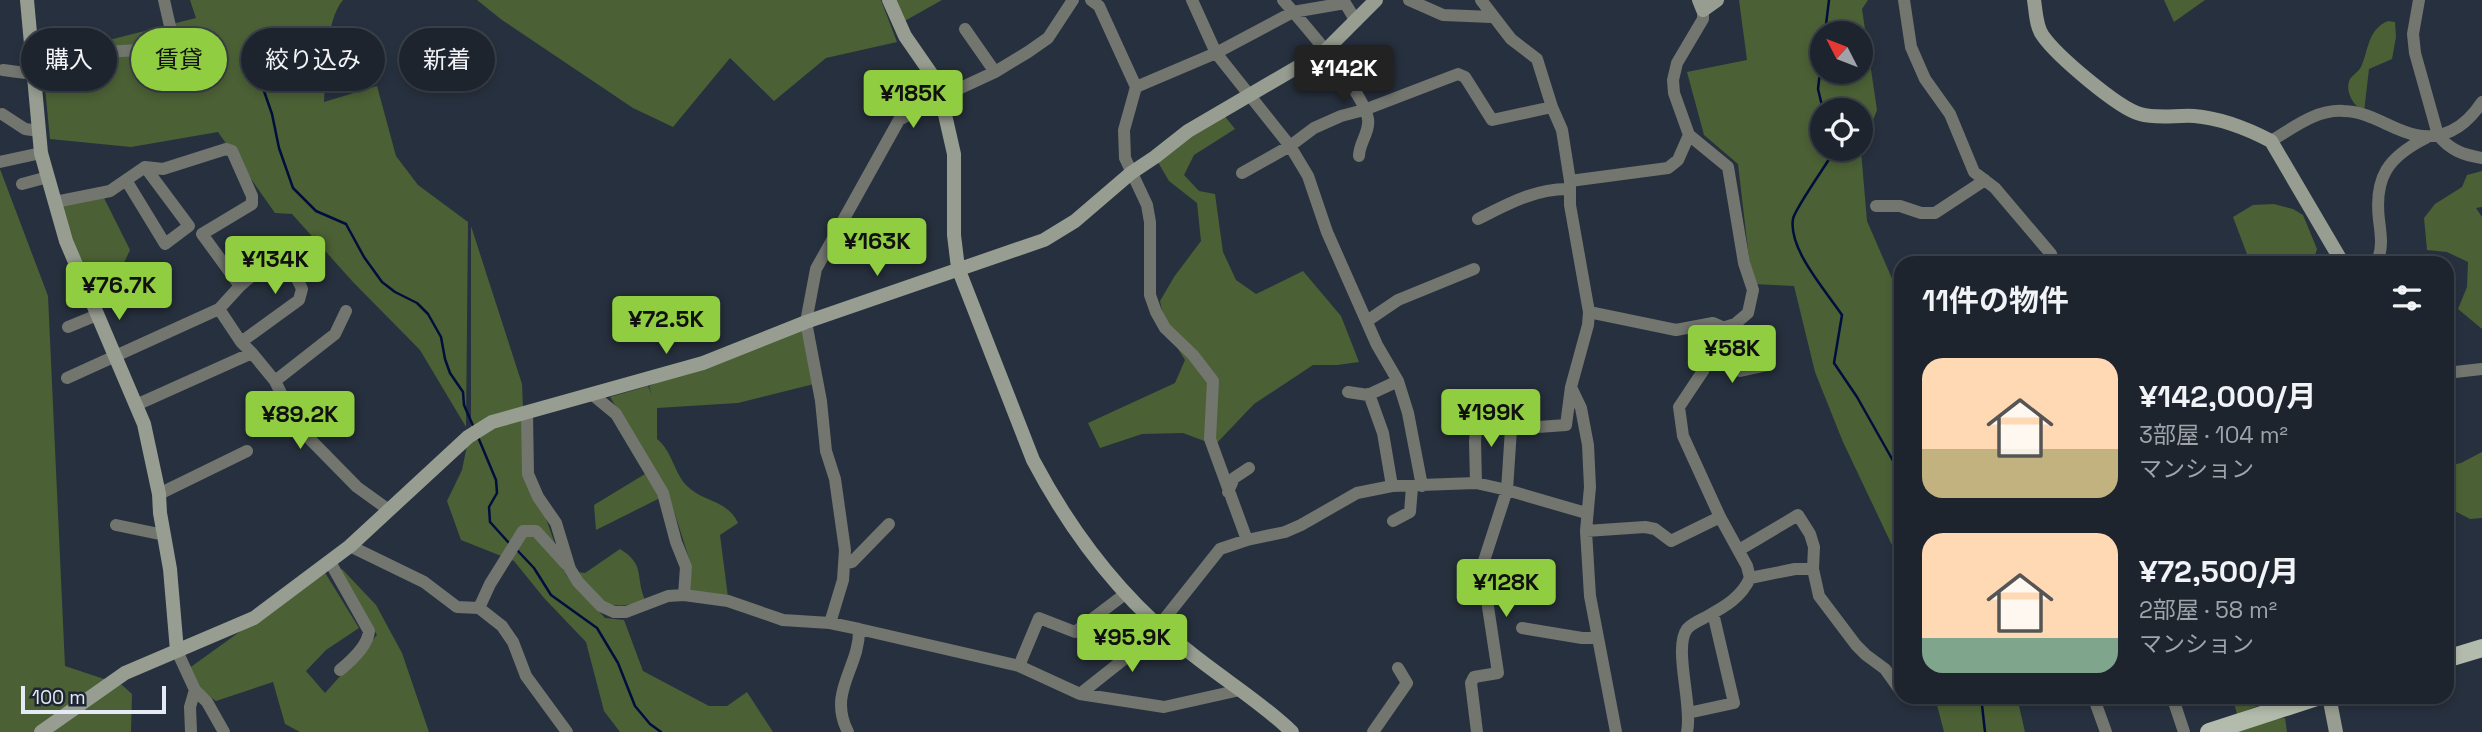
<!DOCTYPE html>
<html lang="ja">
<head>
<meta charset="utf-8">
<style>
	:root { --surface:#1d242e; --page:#252c36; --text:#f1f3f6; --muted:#a0a4aa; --line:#3b414a; --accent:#90cd40 }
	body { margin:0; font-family:"Space Grotesk","Noto Sans JP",sans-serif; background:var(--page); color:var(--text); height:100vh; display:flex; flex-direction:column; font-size:26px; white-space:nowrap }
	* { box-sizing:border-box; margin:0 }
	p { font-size:23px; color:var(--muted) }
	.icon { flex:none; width:38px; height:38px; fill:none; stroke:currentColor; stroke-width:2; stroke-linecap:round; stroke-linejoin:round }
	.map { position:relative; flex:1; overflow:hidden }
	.drawer { position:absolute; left:1894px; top:256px; width:560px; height:448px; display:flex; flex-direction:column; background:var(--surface); border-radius:21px; box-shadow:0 4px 10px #0003,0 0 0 2px var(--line) }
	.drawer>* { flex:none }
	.hud { position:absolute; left:21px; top:28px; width:665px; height:63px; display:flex; gap:14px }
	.needle { width:46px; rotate:312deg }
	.fabs { position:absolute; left:1810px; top:21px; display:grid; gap:14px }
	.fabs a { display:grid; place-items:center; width:63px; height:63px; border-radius:50%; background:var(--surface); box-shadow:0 4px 10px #0003,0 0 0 2px var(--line); font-size:35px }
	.scale { position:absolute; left:21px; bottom:18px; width:145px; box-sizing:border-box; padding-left:7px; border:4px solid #e5ebf4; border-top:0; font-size:19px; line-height:24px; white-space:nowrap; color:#e5ebf4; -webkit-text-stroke:5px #1e2633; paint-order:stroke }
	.price { position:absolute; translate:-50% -60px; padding:0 16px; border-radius:7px; background:var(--accent); color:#111; font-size:23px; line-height:46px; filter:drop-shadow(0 2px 4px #0008) }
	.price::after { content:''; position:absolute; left:50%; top:42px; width:21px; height:16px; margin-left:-10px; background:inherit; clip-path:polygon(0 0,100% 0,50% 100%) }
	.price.active { background:#222; color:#fff }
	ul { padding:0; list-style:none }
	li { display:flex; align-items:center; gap:21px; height:175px; padding:0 28px }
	li span { display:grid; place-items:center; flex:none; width:196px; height:140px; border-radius:21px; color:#555 }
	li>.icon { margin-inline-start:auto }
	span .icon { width:84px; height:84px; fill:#fffc; stroke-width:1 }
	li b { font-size:30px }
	h2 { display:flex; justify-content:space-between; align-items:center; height:84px; padding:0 28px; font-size:30px }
	.pill { padding:0 24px; border-radius:32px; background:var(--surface); box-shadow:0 4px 10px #0003,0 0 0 2px var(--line); font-size:24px; line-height:63px }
	.pill.active { background:var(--accent); color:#111 }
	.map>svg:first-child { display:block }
	.green { fill:#4b6035; fill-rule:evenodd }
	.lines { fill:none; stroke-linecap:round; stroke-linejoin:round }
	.stream { stroke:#000e3d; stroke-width:2.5 }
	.street { stroke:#72766e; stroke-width:12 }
	.secondary { stroke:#979d91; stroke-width:14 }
	.primary { stroke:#b3bbac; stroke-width:18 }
</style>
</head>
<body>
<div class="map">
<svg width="2482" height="732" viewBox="0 0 2482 732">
	<rect width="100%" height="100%" fill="#27303e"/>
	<!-- green -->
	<path class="green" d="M190 0H343C325 21 326 74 324 102L377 86 396 156 418 185 468 222 466 427 420 350 353 282 292 214 275 213 218 132 131 147 50 139 42 57 196 18Z
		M477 0H881L897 42 826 58 774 101 730 58 673 127 633 108 502 20Z
		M895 0H942L901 23Z
		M1739 0H1868L1862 9 1877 110 1861 151 1867 221 1900 297V562L1843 442 1815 372 1794 286 1752 284 1738 164 1704 135 1687 72 1747 60ZM1822 33H1860V72H1822ZM1822 110H1860V149H1822Z
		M2164 0H2205L2174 22Z
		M2388 21 2395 22 2396 37 2392 59 2369 69 2364 112C2354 106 2344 92 2350 79 2353 75 2359 71 2361 67 2369 50 2367 30 2388 21Z
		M1223 114 1235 129 1194 155 1184 175 1199 191 1215 194 1223 252 1236 280 1256 294 1303 271 1341 316 1359 362 1337 365H1313L1254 404 1215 445 1183 433 1142 434 1100 448 1088 423 1175 383 1185 360 1166 330 1160 301 1174 277 1201 241 1197 203 1169 181 1155 157Z
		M0 169 48 296 65 666 122 685 132 694 131 732H0Z
		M2482 171V207L2476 208 2482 217V329L2458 309 2467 287 2468 262 2447 252 2427 250 2424 218 2435 204 2462 187 2467 175Z
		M103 196 130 250 112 288 92 291 58 204Z
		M2274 204 2293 209 2303 215 2317 249 2313 262H2250L2233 217 2253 205Z
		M471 226 522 384 526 480 544 513 566 575 605 618 624 620 643 671 709 706H727L747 692 773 732H620L604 711 586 642 544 598 514 561 461 540 447 501 462 470 471 426Z
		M801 326 814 384 738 403 657 408V439C672 451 674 472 686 485 702 502 728 500 738 523L720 535 728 597 688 591 692 568 669 495 610 397 648 386 652 395 649 386 727 353Z
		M2482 452V518L2470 519 2447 507V466L2461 463Z
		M645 474 660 498 596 530 594 505Z
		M620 549C646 565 635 577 645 600 605 614 601 600 576 572L585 573Z
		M342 569 376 605 402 653 429 732H300L285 724 273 682 216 701 197 687 188 669 324 571 359 628 326 650 306 671 325 693 377 635 338 572Z
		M2232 696 2281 697 2237 714Z
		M1935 697H2017L2025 732H1944Z
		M2285 718 2287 732H2224L2258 720Z"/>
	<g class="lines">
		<!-- stream -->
		<path class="stream" d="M1825 33 1829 0
			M1822 56 1818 89 1823 110
			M264 91 272 114 279 148 293 188 316 211 346 224 364 257 382 282 395 292 417 303 428 314 441 337 445 359 450 373 463 392 464 405 474 428
			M1832 149 1833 153C1826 165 1794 210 1793 219 1788 249 1826 291 1842 315L1834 363 1857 397 1900 473
			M478 437 496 480 497 493 489 507 490 522 509 543
			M517 550 534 568 551 595 597 628 618 663 635 706 650 724 661 732
			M1981 696 1985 732"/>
		<!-- street -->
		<path class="street" d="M1091 0 1099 6 1136 87 1124 130 1125 158 1147 205 1150 222V295L1156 312 1165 328 1193 355 1213 381 1210 439 1247 540
			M1192 0 1216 53 1290 146 1308 176 1327 232 1377 345 1398 381 1408 413 1422 486
			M1283 0C1303 23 1364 92 1368 119 1370 132 1359 143 1359 156
			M1409 0 1443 15 1492 17
			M1481 0 1511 39 1537 59 1552 107
			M1904 0 1911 47 1925 79 1950 114 1974 172 1995 188 2051 254 2054 262
			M2419 0 2413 34 2415 53 2438 135C2450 150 2463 155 2482 158
			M965 29 995 72
			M32 56 175 48 164 0
			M3 70 33 74
			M1136 87 1216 53 1293 12 1345 3 1356 21
			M2 114 25 129 39 131
			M2271 141C2293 128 2316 109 2344 111 2383 112 2409 150 2451 131 2464 125 2474 114 2482 102
			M0 162 41 153
			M1242 173 1290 146 1314 128 1341 116 1364 110 1458 74 1465 77 1492 120 1552 107 1562 130 1570 181
			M126 180 165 244 189 226 145 167
			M22 184 48 177
			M55 202 110 191 145 167 163 169 226 149 232 151 252 196V204L202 234 240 286 219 309
			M1876 206H1900L1921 213H1935L1985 180
			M1478 219C1508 204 1536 188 1570 189
			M2377 262C2383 248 2381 235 2379 220 2374 177 2388 157 2426 138
			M240 286C265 263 285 249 302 289L299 300 241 342
			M1589 312 1676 330 1713 323 1720 326 1719 329
			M1367 321 1398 300 1474 269
			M68 327 97 315
			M1714 345 1740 371 1768 365
			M252 353 275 381 297 426 357 487 389 510
			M2446 373 2482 369
			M67 378 219 309 241 342 252 353 136 405
			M275 381 335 334 346 311
			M1348 392 1368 395 1398 381
			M1369 394 1383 433 1392 486
			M593 395 616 414 663 493 676 542 686 567 684 595
			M527 414 528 474 538 497 556 523 570 569 578 582 601 606 614 612H626L668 596 684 595 728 601 783 620 830 623 859 629 1019 666 1080 694 1164 707 1240 690
			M1476 483 1475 441 1478 412
			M1228 492 1234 478 1249 468
			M159 494 247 451
			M1393 521 1410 512 1412 487
			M116 525 164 535
			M1586 531 1645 527 1655 529 1671 541 1720 517
			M350 546 424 582 457 607 479 608 502 626 513 642 526 676 567 732
			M1739 550 1798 515 1810 534 1814 547 1813 569 1819 596 1856 645 1866 655 1885 669 1900 690
			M330 562 369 631C368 646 351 661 340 670
			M844 564 852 562 889 524
			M1750 578 1795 569H1813
			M479 608 490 584 523 531H536L566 564
			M830 623 843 580 845 550 835 479 826 451 821 401 806 322 816 269 899 120 941 97 995 72 1028 52 1048 38 1073 0
			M1522 628 1582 638H1598
			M177 651 195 690 207 702 224 732
			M1019 666 1039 618 1075 632 1125 594
			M1080 694 1133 652 1158 627 1220 549 1247 540 1285 532 1301 525 1357 493 1392 486 1476 483 1507 490 1586 513
			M2093 696 2106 732
			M2172 696 2184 732
			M1688 713 1734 703 1713 613
			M191 732 190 707 195 690
			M848 732C827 691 860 668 859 629
			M1373 732 1407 683 1398 668
			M1477 732 1471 683 1474 677 1498 673 1482 567 1507 490 1511 429 1566 425 1571 387
			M1616 732 1590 596 1586 531 1590 487 1588 445 1581 408 1571 387 1588 325 1589 312 1570 205V181L1668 168 1678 160 1689 135 1674 93 1673 80 1677 63 1703 19V10
			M1687 732C1693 705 1673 648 1687 629 1691 624 1700 620 1706 617 1724 607 1741 598 1750 578L1747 566 1720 517 1683 436 1679 407 1703 371 1719 329 1735 324 1748 313 1753 290 1744 263 1728 167 1689 135"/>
		<!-- secondary -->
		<path class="secondary" d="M27 0 41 153 66 241 144 424 159 494 160 513 170 569 177 651
			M889 0 905 36 932 75 941 97 954 154V235L958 268 1033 460C1071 532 1123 600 1187 650 1221 678 1260 701 1292 732
			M1699 0 1703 10 1717 0
			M2034 0C2036 12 2036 27 2043 36 2057 56 2118 108 2140 114 2157 119 2176 115 2194 116 2220 118 2248 129 2271 141L2342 262
			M2329 696 2336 732
			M41 732 125 673 254 618 350 546 468 437 492 422 703 363 806 322 1044 240 1075 221 1131 173 1155 157 1188 131 1325 51 1376 0"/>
		<!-- primary -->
		<path class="primary" d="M2446 659 2482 648
			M2209 732 2320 696"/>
	</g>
</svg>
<div class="fabs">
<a><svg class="needle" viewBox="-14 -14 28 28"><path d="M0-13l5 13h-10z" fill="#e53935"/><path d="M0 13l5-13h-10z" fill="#a0a4aa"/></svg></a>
<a><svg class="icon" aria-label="locate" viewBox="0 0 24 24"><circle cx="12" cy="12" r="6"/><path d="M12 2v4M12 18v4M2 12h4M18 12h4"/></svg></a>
</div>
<div class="scale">100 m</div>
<b class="price active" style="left:1344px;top:105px">¥142K</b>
<b class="price" style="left:913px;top:130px">¥185K</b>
<b class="price" style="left:877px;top:278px">¥163K</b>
<b class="price" style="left:275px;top:296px">¥134K</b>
<b class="price" style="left:119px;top:322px">¥76.7K</b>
<b class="price" style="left:666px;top:356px">¥72.5K</b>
<b class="price" style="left:1732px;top:385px">¥58K</b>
<b class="price" style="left:1491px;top:449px">¥199K</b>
<b class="price" style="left:300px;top:451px">¥89.2K</b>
<b class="price" style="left:1506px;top:619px">¥128K</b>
<b class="price" style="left:1132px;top:674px">¥95.9K</b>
<div class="hud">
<a class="pill">購入</a>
<a class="pill active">賃貸</a>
<a class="pill">絞り込み</a>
<a class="pill">新着</a>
</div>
<section class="drawer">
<h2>11件の物件<svg class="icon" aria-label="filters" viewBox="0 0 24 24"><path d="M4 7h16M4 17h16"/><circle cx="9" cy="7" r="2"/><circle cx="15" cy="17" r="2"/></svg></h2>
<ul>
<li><span style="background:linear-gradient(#ffd9b3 65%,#c2b280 0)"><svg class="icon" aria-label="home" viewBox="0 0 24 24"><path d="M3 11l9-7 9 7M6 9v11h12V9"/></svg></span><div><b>¥142,000/月</b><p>3部屋 · 104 m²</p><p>マンション</p></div></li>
<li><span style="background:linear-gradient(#ffd9b3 75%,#7fa58c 0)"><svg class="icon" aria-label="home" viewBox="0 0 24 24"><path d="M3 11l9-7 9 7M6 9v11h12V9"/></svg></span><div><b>¥72,500/月</b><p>2部屋 · 58 m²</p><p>マンション</p></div></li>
</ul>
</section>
</div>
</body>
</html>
